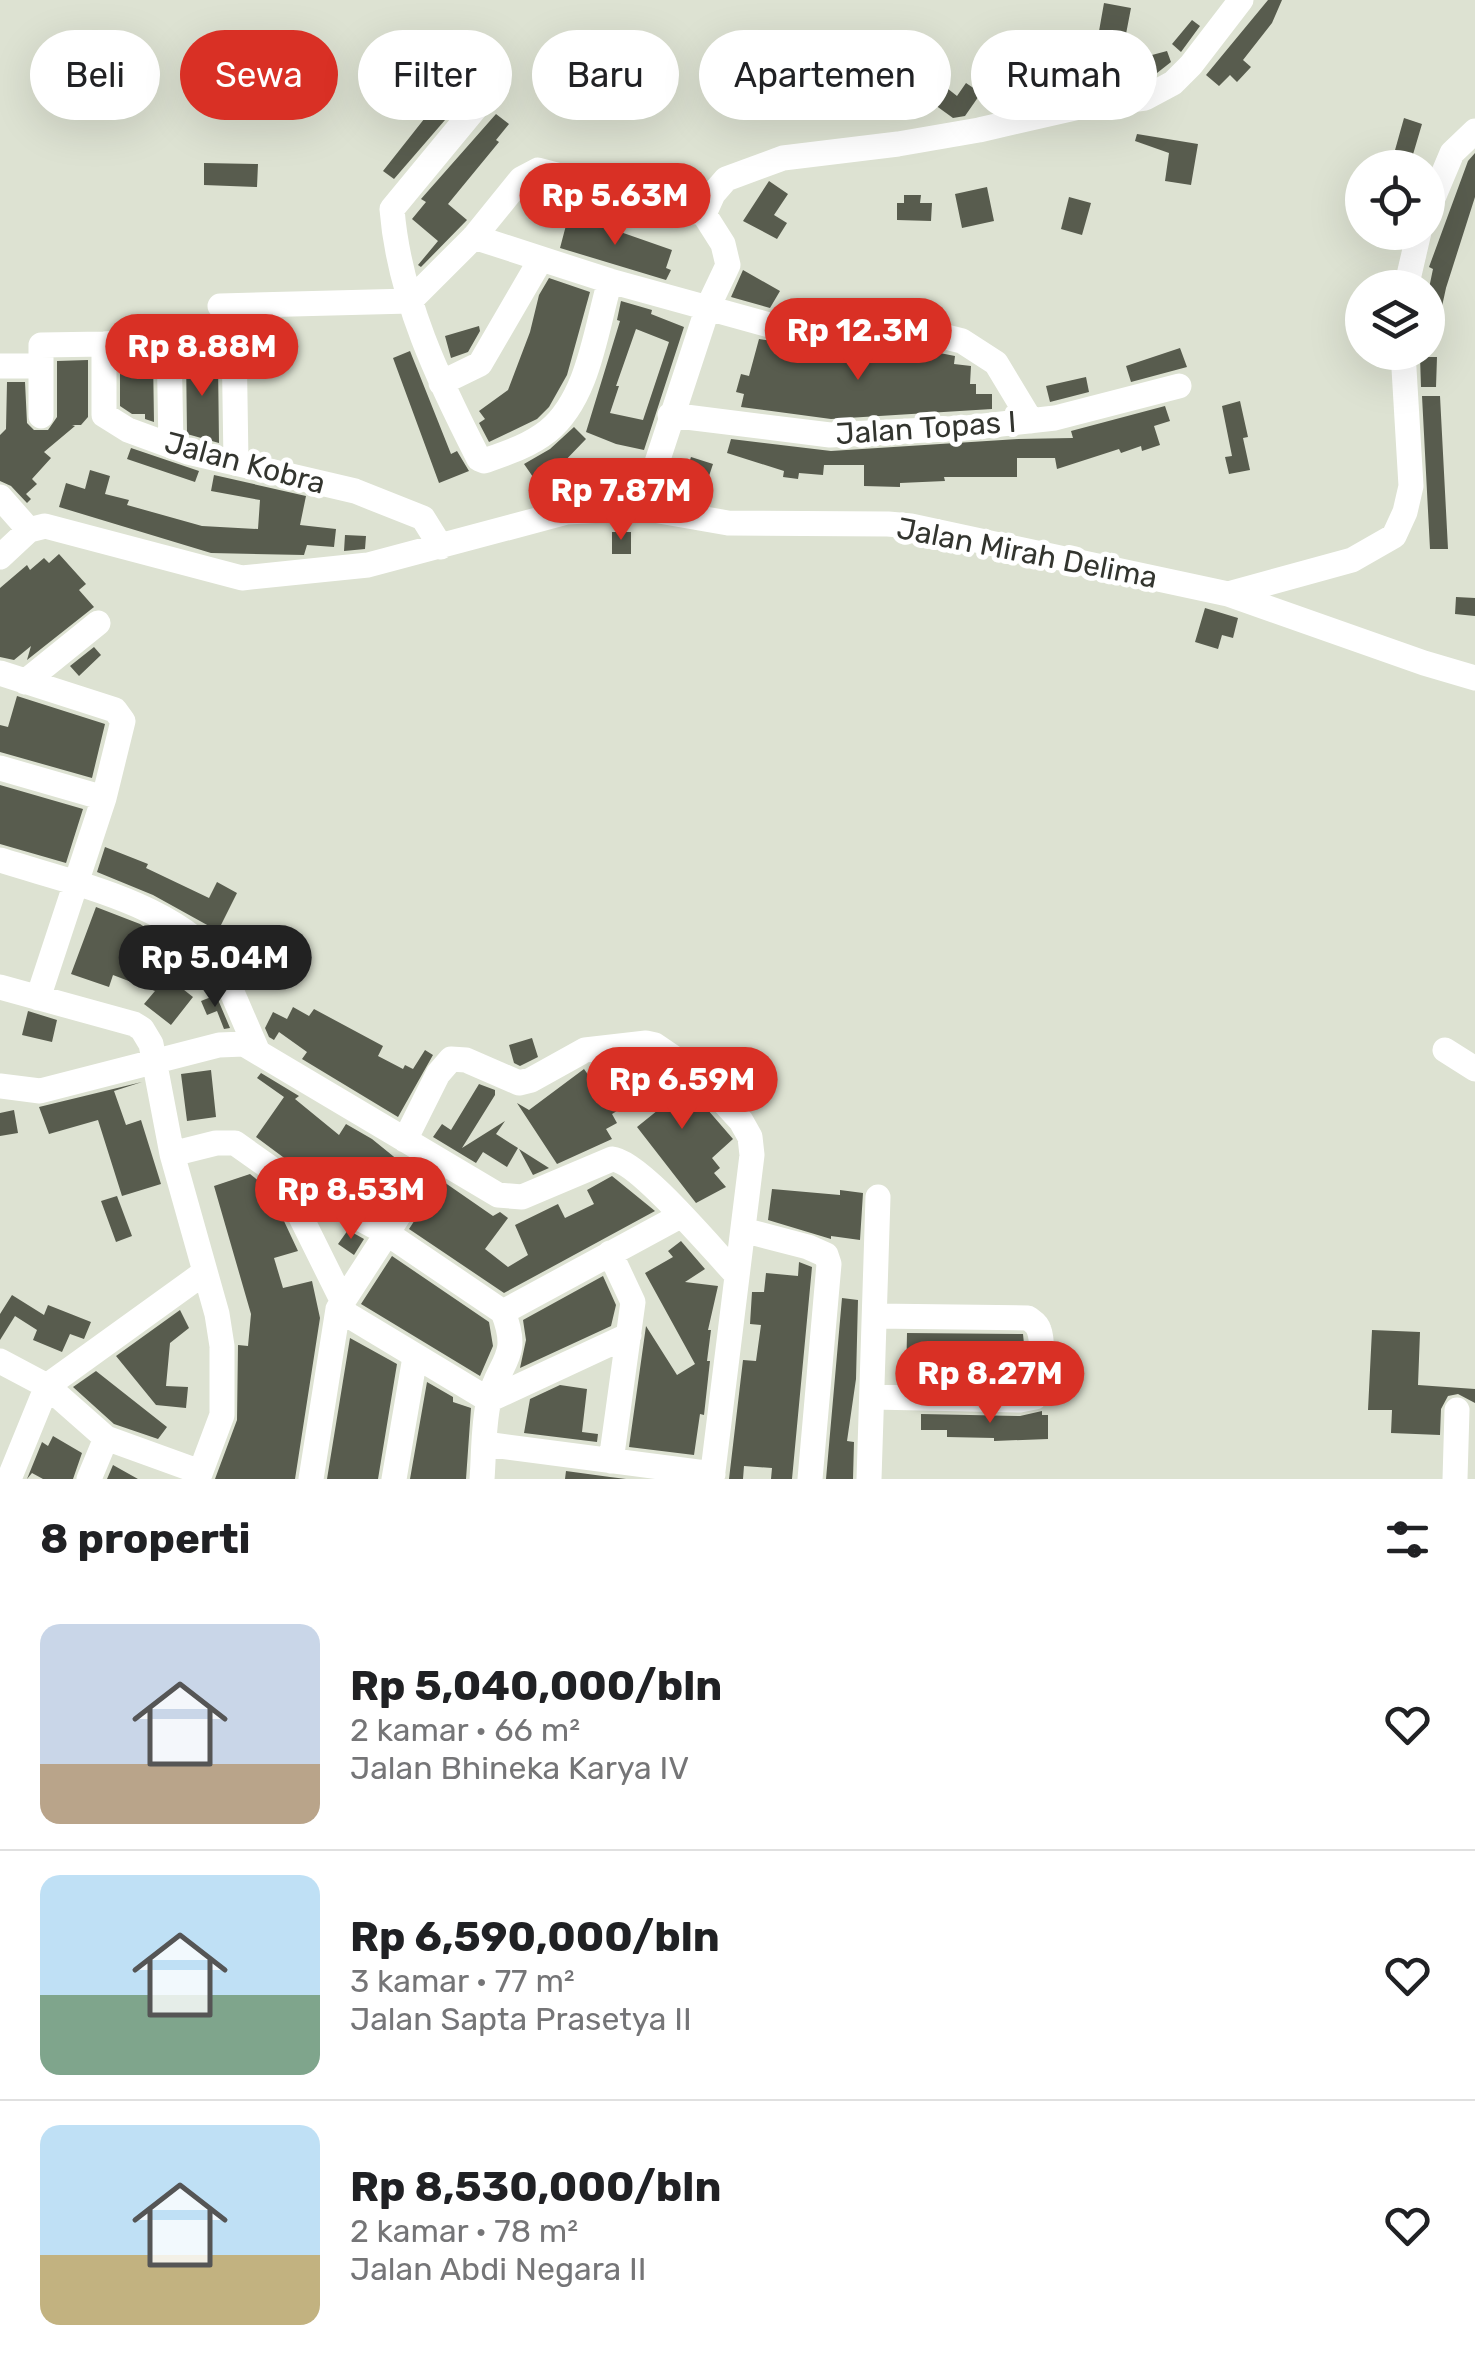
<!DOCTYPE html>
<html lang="id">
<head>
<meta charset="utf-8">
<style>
	:root { --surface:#fff; --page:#f6f6f6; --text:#202124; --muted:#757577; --line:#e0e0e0; --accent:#d93025 }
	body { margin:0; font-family:Rubik,sans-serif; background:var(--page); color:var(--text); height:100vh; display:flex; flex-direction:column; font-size:38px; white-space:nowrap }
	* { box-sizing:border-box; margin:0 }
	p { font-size:32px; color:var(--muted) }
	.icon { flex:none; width:55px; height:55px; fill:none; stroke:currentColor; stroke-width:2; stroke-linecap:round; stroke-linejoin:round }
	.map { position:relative; height:1479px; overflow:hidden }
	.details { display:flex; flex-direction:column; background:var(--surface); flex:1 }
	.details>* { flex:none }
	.guide { position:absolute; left:30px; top:30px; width:1415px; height:90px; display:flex; gap:20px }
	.controls { position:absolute; left:1345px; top:150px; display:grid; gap:20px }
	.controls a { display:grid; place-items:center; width:100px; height:100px; border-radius:50%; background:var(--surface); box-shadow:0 10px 40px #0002; font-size:50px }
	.price { position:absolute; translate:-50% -85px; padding:0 22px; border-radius:35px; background:var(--accent); color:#fff; font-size:32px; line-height:65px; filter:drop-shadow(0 2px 5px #0008) }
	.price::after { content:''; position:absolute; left:50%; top:60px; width:30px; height:22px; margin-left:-15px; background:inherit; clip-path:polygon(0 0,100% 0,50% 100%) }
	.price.selected { background:#222; color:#fff }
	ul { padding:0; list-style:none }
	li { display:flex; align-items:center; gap:30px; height:250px; padding:0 40px }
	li+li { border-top:2px solid var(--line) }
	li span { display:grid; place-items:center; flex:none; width:280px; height:200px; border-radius:20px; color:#555 }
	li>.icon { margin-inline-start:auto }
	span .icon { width:120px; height:120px; fill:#fffc; stroke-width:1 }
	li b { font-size:42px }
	h2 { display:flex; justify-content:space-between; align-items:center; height:120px; padding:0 40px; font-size:42px }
	.tag { padding:0 35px; border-radius:45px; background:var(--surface); box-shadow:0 10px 40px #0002; font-size:35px; line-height:90px }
	.tag.selected { background:var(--accent); color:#fff }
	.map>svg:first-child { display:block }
	.building { fill:#585c4e; fill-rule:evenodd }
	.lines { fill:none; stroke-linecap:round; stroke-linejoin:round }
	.minor { stroke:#fff; stroke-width:25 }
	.labels { text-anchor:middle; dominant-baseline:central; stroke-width:10; stroke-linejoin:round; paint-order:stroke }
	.street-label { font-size:30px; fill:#33352f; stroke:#fff }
</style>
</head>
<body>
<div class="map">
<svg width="1475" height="1479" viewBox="0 0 1475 1479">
	<rect width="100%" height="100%" fill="#dde2d2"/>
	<!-- building -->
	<path class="building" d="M1268 0H1282L1272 23 1243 60 1251 67 1237 82 1230 75 1219 86 1206 75Z
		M1104 3 1131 8 1126 34 1105 84 1080 75 1086 46 1096 48Z
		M1192 20 1200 26 1181 52 1172 44Z
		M1167 51 1171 62 1157 73 1152 55Z
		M938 81 957 96 966 83 981 93 965 116 953 118 924 97Z
		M432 109 445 120 394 179 383 171Z
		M496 114 509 124 496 140 499 142 448 204 467 220 421 267 418 265 438 241 412 219 426 202 421 199Z
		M1404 118 1422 124 1409 168H1390Z
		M1137 134 1198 144 1191 185 1165 181 1169 153 1135 141Z
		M1475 153V197L1446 288 1434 343 1428 342V293L1433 269 1429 267 1468 161Z
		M204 163 258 164 257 187 204 185Z
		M769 181 788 194 774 215 787 223 777 239 743 221Z
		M987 187 994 221 962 228 955 194Z
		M904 195H921L920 203H932L931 221 897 220V203H904Z
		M1069 197 1091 203 1082 235 1061 229Z
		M569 214 672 250 666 268 671 270 666 280 560 248Z
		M743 270 780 291 770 308 731 297Z
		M549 278 590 292 567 375 549 407 537 419 489 442 479 423 485 419 479 411 508 390 530 332 539 295Z
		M621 301 652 310 651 314 684 327 644 450 616 444 586 432 620 321 617 320ZM636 329 669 342 643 420 610 413 619 386H616Z
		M479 326 480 331 468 352 451 358 445 336Z
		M759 339 795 344 793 354 853 351V354L899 356V345L955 356 954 364 971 366 970 384H976V394H992V409L831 419 741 407 744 394 736 392 741 374 749 376Z
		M1180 348 1187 367 1131 382 1126 366Z
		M410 351 451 454 457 451 469 471 439 483 393 358Z
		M199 354V362L218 363 219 443 187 434 186 355Z
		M153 357 154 422 145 419V414H132L120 406V359Z
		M1420 357H1437L1436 387H1421Z
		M88 360V417L81 425H72L75 426 44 452 51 458 32 479 37 484 26 494 31 499 27 503 11 486 0 481V435L6 429 7 382H25L27 423 34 430H48L57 417V361Z
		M1086 377 1089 392 1050 402 1046 386Z
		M1422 396H1440L1448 549H1430Z
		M1240 401 1248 437 1243 438 1250 470 1229 474 1225 457 1232 456 1222 406Z
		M1165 406 1170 421 1154 426 1160 445 1142 451 1141 446 1121 453 1119 449 1057 469 1055 458H1017V477H944L945 481 900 483V487L864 486V465H824L823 475 799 473 798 479 783 477 784 471 727 453 731 439 831 451 1018 439 1073 438 1071 431Z
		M574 427 586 439 559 467 566 478 549 487 540 472 533 477 524 464 550 449Z
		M131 448 199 471 195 482 127 459Z
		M691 457 713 464 707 482 685 475Z
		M90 470 110 476 105 494 129 500 127 505 202 526 258 529 260 500 211 491 214 475 306 496 300 525 336 529 334 547 307 545 304 555 211 553 59 507 66 483 85 489Z
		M612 532H631V554H612Z
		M345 535 366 536 365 549 344 551Z
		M59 554 86 584 79 590 94 607 27 660 31 646 14 660 0 657V588L27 565 30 570 44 558 49 563Z
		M1456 597 1475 598V616L1455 614Z
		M1205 608 1238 618 1233 638 1222 635 1218 649 1195 642Z
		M94 647 101 655 79 676 70 666Z
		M17 696 105 724 92 778 0 752V725L8 727Z
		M0 785 83 809 66 863 0 844Z
		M105 847 148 864 146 868 209 898 217 882 237 893 218 931 153 895 97 872Z
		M96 907 140 924 191 957 174 982 193 997 171 1025 144 1004 155 991 113 975 109 987 71 974Z
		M216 995 230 1028 224 1029 217 1011 207 1015 201 1001Z
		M293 1007 309 1016 314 1009 383 1046 378 1056 403 1069 405 1065 413 1069 425 1050 433 1055 398 1117 302 1059 307 1052 279 1032 274 1040 269 1037 265 1028 273 1012 287 1019Z
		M28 1011 57 1020 52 1042 22 1035Z
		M532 1038 538 1057 520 1066 514 1063 509 1045Z
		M648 1060 651 1083 663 1070 688 1087 733 1139 712 1158 720 1168 714 1173 726 1187 696 1203 637 1127 663 1106 617 1063Z
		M602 1067 625 1106 612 1114 617 1123 606 1129 612 1139 557 1164 517 1103 529 1110 584 1069 589 1076Z
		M211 1070 216 1117 187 1121 181 1074Z
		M261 1073 299 1096 295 1099 339 1135 346 1124 372 1139 409 1169 382 1212 291 1163 256 1137 284 1097 257 1078Z
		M142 1082 114 1091 126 1125 141 1120 161 1184 122 1196 98 1120 49 1134 39 1107Z
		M479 1084 495 1090V1095L462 1148 505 1121 496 1134 518 1148 507 1167 483 1152 476 1163 433 1137 442 1124 451 1130Z
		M14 1110 18 1133 0 1136V1113Z
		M519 1149 549 1168 533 1175Z
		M250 1174 269 1189 298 1251 274 1258 283 1288 312 1281 320 1318 295 1479H215L237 1420 238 1345 248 1346 251 1314 214 1186Z
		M612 1176 655 1211 504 1293 409 1229 441 1180 493 1216 500 1212 508 1218 485 1249 508 1267 528 1255 515 1225 558 1204 565 1218 594 1204 587 1190Z
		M772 1189 840 1195V1190L863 1193 860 1240 831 1236V1239L768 1220Z
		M117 1196 132 1236 116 1242 101 1201Z
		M348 1230 364 1239 354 1255 338 1244Z
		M681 1241 705 1269 685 1282 718 1286 708 1330H711L707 1361H710L704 1415 700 1414 694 1455 629 1447 646 1326 677 1375 695 1364 645 1273 673 1257 668 1251Z
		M392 1256 489 1322 493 1346 480 1376 361 1304Z
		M799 1262 812 1267 792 1479H771L772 1468 744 1466 743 1479H729L743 1360 756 1361 761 1325 750 1324 752 1292H764L766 1273 798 1276Z
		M603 1276 616 1305 611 1326 520 1368 526 1340 523 1320Z
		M12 1295 44 1315 48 1305 91 1322 84 1339 70 1334 62 1352 33 1340 37 1330 15 1316 0 1340V1314Z
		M842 1298 858 1300 856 1379 847 1441 854 1442 853 1479H826Z
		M180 1310 189 1328 170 1343 166 1386 188 1387 186 1408 156 1405 116 1356Z
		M1372 1330 1420 1332 1418 1385 1475 1389V1403L1458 1394 1448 1396 1441 1409 1440 1435 1391 1433 1392 1410H1368Z
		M907 1333 1023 1334 1025 1354 1022 1383 906 1381Z
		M350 1338 397 1364 378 1479H327Z
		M96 1371 167 1427 158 1439 114 1424 73 1387Z
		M427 1382 453 1397V1402L471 1408 466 1479H410Z
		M560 1385 587 1389 582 1432 598 1434 597 1442 524 1433 530 1399Z
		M1042 1411V1415H1048V1439L994 1441V1438L947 1437V1430H921V1414L1020 1416Z
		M53 1436 82 1453 73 1479H43L32 1473 27 1479 42 1442 48 1446Z
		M113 1465 138 1479H107Z
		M566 1471 610 1477 626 1479H565Z"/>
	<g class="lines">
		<!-- minor -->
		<path class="minor" d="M482 100 392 209C399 298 439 381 479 459L484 461C507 453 529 446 548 431 589 398 596 328 610 281
			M1428 210 1452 153 1475 131
			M704 214 713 194 726 179 783 158 898 144 979 130 1079 107 1145 98 1173 83 1191 65 1241 0
			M474 237 610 281 773 326 815 330 906 327 962 341 996 363 1031 421
			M1406 288 1419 232
			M220 306 410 301 474 237 521 179 538 170 704 214 723 244 728 265 708 307 642 508
			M169 340 171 446
			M104 344V415L128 430 188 452 355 491 423 518 441 547
			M0 366H41
			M441 383 480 364 541 259
			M670 415 830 435 966 428 1055 418 1179 386
			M41 416V345L104 344 234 335 236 462
			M0 497 29 530
			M0 557 29 530 45 526 242 578 368 565 567 512 642 508 728 523 888 524 911 526 1228 594 1424 663 1475 678
			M1228 594 1352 560 1394 536 1405 512 1411 486 1403 352
			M0 673 115 710 123 721 104 798 38 998
			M25 682 98 623
			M0 768 104 798
			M0 860C72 883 169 902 219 962L257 1050
			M0 987 134 1024 142 1029 151 1044 172 1154 217 1314 222 1346V1415L198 1479
			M1445 1050 1475 1069
			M0 1086 40 1091 219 1045 244 1044 498 1195 522 1197 612 1159C639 1161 712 1249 735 1273
			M405 1140 438 1074 451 1059 466 1060 519 1083 531 1080 585 1050 646 1043 655 1045 699 1075 741 1121 750 1137 752 1155 712 1479
			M172 1154 216 1143H235L280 1175 342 1300
			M282 1177 385 1232 503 1312C521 1358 500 1359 489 1400 483 1425 484 1454 482 1479
			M743 1230 808 1247 826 1255 829 1264 810 1479
			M610 1253 633 1302 611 1461
			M338 1309 489 1400
			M503 1312 680 1216
			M0 1361 47 1386 106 1438 200 1472
			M872 1397 1020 1400 1035 1397C1041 1386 1044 1343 1039 1330 1037 1323 1033 1322 1028 1318L875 1316
			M489 1400 629 1335
			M485 1444 713 1474
			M9 1479 47 1386 205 1272
			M89 1479 106 1438
			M311 1479 338 1309 435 1159
			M394 1479 415 1357
			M869 1479 878 1197
			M1455 1479 1457 1410"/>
	</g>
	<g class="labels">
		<!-- street labels -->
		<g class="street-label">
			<text transform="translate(926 428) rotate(-4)">Jalan Topas I</text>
			<text transform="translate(245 463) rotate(15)">Jalan Kobra</text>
			<text transform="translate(1027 553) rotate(11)">Jalan Mirah Delima</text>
		</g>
	</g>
</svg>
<div class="controls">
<a><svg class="icon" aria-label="locate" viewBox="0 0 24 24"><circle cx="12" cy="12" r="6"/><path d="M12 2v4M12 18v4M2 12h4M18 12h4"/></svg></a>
<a><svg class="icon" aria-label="layers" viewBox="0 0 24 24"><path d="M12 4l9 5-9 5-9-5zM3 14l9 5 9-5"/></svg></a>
</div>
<b class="price" style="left:615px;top:248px">Rp 5.63M</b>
<b class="price" style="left:858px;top:383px">Rp 12.3M</b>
<b class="price" style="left:202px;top:399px">Rp 8.88M</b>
<b class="price" style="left:621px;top:543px">Rp 7.87M</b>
<b class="price selected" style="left:215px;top:1010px">Rp 5.04M</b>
<b class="price" style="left:682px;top:1132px">Rp 6.59M</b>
<b class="price" style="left:351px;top:1242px">Rp 8.53M</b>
<b class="price" style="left:990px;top:1426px">Rp 8.27M</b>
<div class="guide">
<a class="tag">Beli</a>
<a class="tag selected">Sewa</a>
<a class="tag">Filter</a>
<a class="tag">Baru</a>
<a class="tag">Apartemen</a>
<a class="tag">Rumah</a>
</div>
</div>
<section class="details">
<h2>8 properti<svg class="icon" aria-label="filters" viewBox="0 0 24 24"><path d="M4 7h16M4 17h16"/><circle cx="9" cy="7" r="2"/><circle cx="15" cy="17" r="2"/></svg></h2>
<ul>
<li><span style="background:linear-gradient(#c9d6e8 70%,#b9a48a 0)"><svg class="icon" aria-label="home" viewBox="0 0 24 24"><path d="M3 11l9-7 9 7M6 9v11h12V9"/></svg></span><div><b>Rp 5,040,000/bln</b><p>2 kamar · 66 m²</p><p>Jalan Bhineka Karya IV</p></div><svg class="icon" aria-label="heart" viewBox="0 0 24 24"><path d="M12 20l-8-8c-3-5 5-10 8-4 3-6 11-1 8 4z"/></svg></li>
<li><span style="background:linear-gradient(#bfe0f5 60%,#7fa58c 0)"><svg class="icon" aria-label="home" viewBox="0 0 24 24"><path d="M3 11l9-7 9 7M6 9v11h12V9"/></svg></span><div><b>Rp 6,590,000/bln</b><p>3 kamar · 77 m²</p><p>Jalan Sapta Prasetya II</p></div><svg class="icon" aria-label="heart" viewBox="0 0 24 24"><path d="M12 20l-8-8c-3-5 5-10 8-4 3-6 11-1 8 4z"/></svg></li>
<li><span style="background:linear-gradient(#bfe0f5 65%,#c2b280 0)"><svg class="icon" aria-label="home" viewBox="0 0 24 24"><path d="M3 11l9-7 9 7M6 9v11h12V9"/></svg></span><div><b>Rp 8,530,000/bln</b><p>2 kamar · 78 m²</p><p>Jalan Abdi Negara II</p></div><svg class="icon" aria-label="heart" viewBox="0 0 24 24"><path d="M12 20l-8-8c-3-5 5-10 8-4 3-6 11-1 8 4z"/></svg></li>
</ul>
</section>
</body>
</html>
